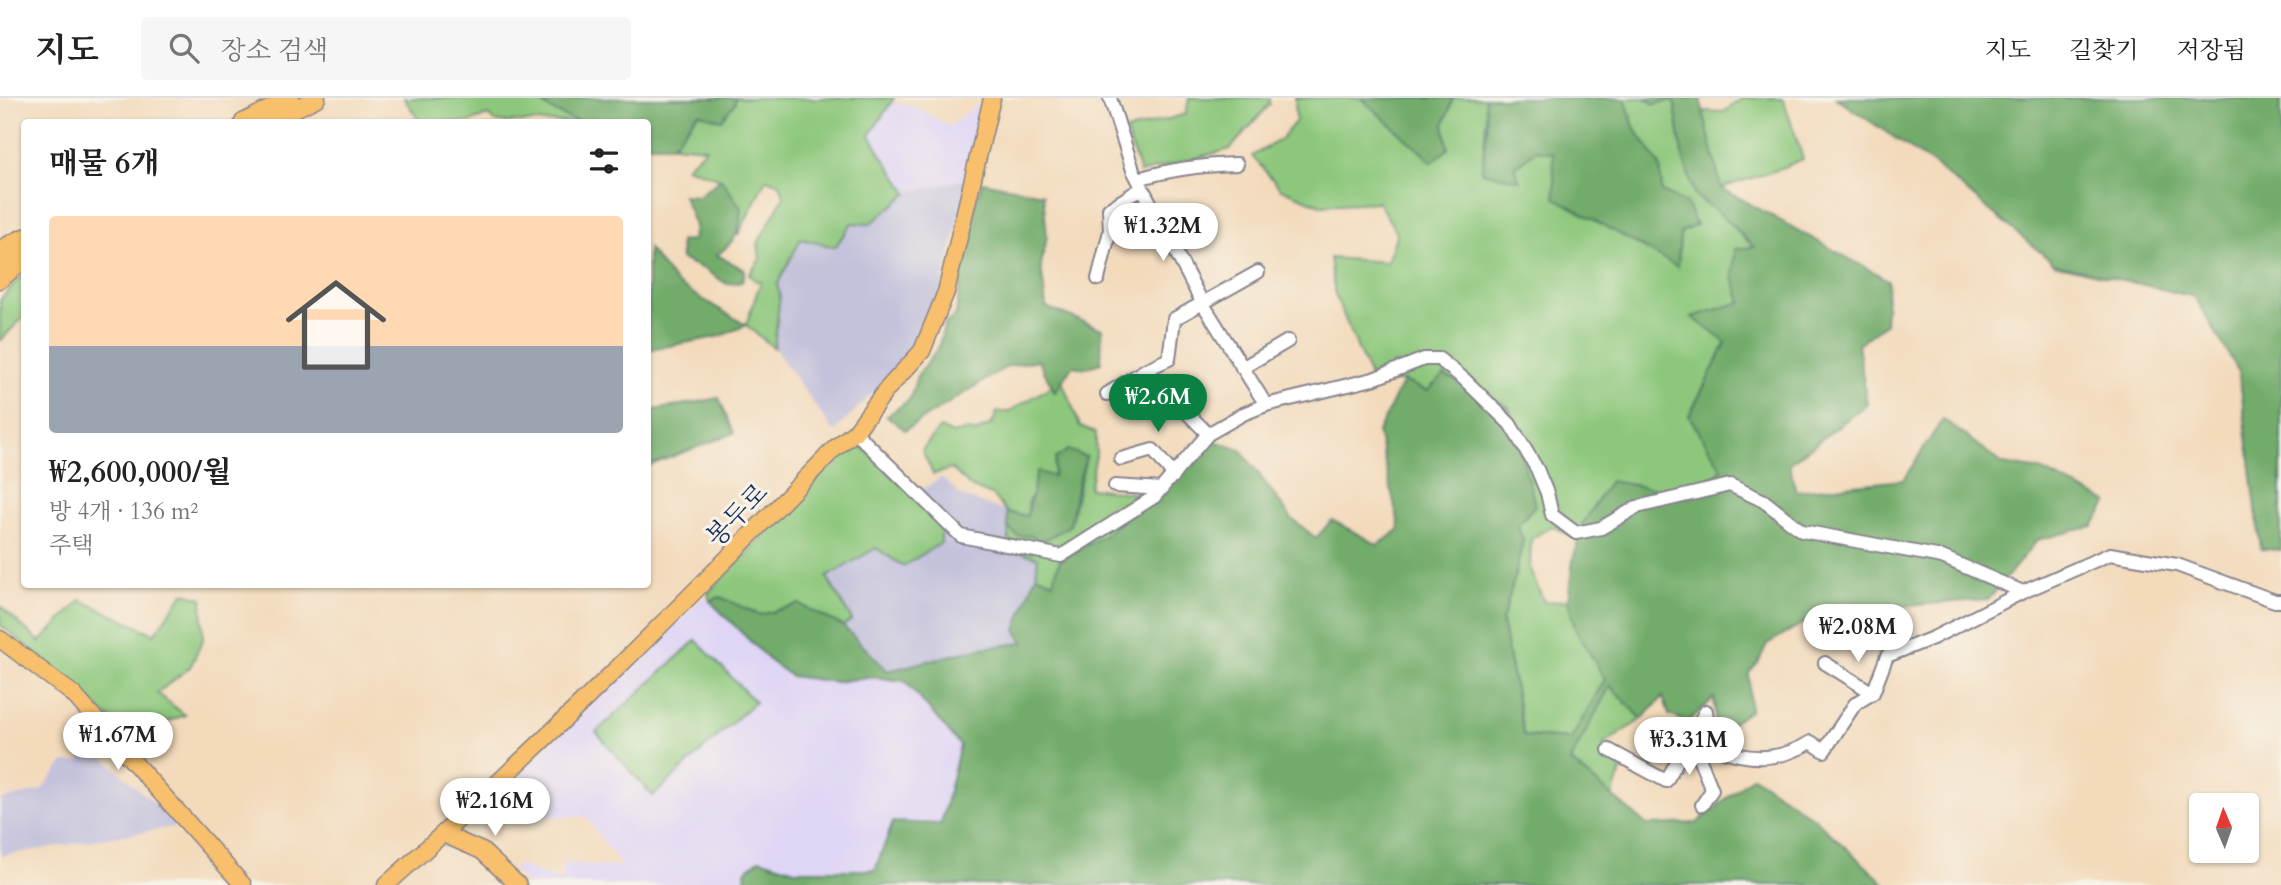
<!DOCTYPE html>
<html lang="ko">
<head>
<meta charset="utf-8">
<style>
	:root { --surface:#fff; --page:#f6f6f6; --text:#222; --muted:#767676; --line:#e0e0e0; --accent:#0b8043 }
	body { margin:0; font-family:Cardo,"Noto Serif KR",serif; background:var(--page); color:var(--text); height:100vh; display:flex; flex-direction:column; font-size:26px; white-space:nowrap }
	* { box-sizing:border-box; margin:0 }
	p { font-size:23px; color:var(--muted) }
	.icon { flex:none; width:38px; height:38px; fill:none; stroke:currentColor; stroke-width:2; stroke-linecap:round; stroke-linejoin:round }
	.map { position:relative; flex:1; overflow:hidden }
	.details { position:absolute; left:21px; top:21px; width:630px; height:469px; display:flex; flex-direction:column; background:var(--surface); border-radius:7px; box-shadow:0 2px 5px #0004 }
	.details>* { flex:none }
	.needle { width:46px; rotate:358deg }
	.controls { position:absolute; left:2189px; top:695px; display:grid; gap:14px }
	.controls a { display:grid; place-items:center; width:70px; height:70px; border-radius:7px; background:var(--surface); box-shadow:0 2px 5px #0004; font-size:35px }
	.price { position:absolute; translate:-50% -60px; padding:0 16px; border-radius:24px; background:#fff; color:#222; font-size:23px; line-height:46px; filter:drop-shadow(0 2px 4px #0008) }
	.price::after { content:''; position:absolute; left:50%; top:42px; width:21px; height:16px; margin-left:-10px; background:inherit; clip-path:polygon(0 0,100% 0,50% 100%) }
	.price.active { background:var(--accent); color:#fff }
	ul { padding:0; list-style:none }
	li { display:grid; align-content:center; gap:14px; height:371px; padding:0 28px }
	li span { display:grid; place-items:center; height:217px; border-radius:7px; color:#555 }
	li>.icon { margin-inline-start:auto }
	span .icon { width:126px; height:126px; fill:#fffc; stroke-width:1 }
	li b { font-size:30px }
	h2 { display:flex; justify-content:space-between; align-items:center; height:84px; padding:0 28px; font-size:30px }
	header { display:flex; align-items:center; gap:42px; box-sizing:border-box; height:98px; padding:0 35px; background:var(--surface); border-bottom:2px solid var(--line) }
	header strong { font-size:33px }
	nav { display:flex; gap:38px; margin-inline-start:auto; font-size:24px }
	.search { width:490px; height:63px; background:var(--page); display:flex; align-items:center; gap:18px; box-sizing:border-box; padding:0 24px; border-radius:7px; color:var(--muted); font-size:26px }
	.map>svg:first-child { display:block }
	.built { fill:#dfd5f5 }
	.industrial { fill:#c3c1db }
	.green { fill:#8dc77b; stroke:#547b6c; stroke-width:2 }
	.forest { fill:#72ac6b; stroke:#466e64; stroke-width:2 }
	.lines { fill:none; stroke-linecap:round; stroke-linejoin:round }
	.minor-casing { stroke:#87848c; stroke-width:16 }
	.major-casing { stroke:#87848c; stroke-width:19 }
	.highway-casing { stroke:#87848c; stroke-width:21 }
	.minor { stroke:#fff; stroke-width:12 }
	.major { stroke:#f8bf6c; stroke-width:16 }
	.highway { stroke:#f8bf6c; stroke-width:18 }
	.labels { text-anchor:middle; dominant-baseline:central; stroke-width:6; stroke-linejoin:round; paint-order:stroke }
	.street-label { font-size:26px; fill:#1b2f5e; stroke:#f7f3e8 }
</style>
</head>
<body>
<header>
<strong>지도</strong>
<div class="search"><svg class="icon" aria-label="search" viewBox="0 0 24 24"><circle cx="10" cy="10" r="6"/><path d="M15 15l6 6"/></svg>장소 검색</div>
<nav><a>지도</a><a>길찾기</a><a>저장됨</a></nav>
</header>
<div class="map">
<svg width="2281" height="787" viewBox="0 0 2281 787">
	<rect width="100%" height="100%" fill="#f7f3e8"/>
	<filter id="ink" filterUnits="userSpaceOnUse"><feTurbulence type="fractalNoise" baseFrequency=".0143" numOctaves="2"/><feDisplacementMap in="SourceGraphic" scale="14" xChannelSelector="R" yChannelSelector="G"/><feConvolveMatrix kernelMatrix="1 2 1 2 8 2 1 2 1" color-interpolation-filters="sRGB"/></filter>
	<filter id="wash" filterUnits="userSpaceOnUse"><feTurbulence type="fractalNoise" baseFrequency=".00686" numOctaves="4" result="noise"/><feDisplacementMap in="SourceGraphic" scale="28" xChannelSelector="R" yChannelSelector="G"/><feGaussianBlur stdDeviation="1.57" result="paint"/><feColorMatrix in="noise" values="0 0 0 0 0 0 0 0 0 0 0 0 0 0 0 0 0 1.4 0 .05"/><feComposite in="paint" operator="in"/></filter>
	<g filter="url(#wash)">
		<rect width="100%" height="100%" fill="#f3dabb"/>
		<!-- built -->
		<path class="built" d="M893 4 920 11 949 28 977 7 982 15 969 80 908 95 870 37Z
			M703 499 710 503 771 564 835 584 870 579 905 583 960 647 941 726 893 724 875 772H795L760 761 745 773 746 787H529L512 772 518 767 563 784V765L622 769 586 719H547L543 687 510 686Z"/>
		<!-- industrial -->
		<path class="industrial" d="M969 80 941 192 915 252 834 334 774 250 780 196 777 187 802 141 852 125 870 126 908 95Z
			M941 379 962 398 1007 414 1010 450 1039 460 1036 477 1016 532 1023 545 981 550 888 573 843 528 851 522 826 479 876 449 914 397Z
			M91 648 179 728 0 758V702L41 692 64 664H79Z"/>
		<!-- green -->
		<path class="green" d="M404 0H537L546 9 579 24H495L488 17 470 24H420Z
			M735 0H894L870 37 881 56 908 95 870 126 852 125 835 149 801 141 777 187 780 196 774 250 746 227 761 183H756L749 177 760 161 758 145 784 98 780 86 766 81 738 137 741 110 721 81 686 69 706 50 673 47 699 15 735 5Z
			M1189 0H1270V6L1230 51 1140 75 1126 33 1186 16Z
			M1295 0H1361L1432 64 1448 51 1444 26 1452 2 1451 0H1485L1486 19 1482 74 1519 82 1515 70 1535 52 1554 55 1678 168 1680 135 1696 127 1686 105 1662 94 1660 68 1634 29 1625 0H1646L1654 6 1674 2 1682 55 1695 98 1717 113 1755 150 1733 179 1741 204 1726 245 1689 318 1722 371 1693 397 1582 427 1579 442 1552 428 1531 441 1530 472 1544 504 1568 502C1581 551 1607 584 1642 621L1603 647 1624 665 1612 698 1570 663 1571 641 1524 638 1502 524 1515 478 1523 442 1517 428 1535 407 1511 320 1427 293 1403 283 1373 286 1335 197 1330 160 1387 164 1397 135 1378 104 1320 107 1281 91 1252 58 1281 41 1296 23Z
			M1742 0H1783L1803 61 1774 73 1721 90 1703 13 1724 14Z
			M24 175V218L0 243V202Z
			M1062 283 1080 328 1096 335V357L1089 390 1151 397 1105 437 1060 462 1053 484 1036 477 1038 460 1010 450 1008 430 1018 438H1031L1041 444 1070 427 1086 359 1054 380 1029 401 1027 418 1007 414 992 397 971 389 952 371 933 376 922 352 940 330 953 336 968 332 974 335 992 326 997 314H1008L1052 288 1055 293Z
			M855 342 941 425V445L903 468 876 450 827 479 852 522 843 528 799 506 760 517 720 499 710 503 708 495Z
			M184 495 202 500 203 542 190 569 157 595 185 617 130 638 34 553 0 527V508L40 544 81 502 154 536Z
			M696 542 755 604 653 698 596 634Z"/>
		<!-- forest -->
		<path class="forest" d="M537 0H735V5L722 22 698 15 673 47H648V24C607 24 568 32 537 0Z
			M1361 0H1451L1453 1 1444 26 1448 51 1432 64Z
			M1485 0H1625L1634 29 1660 68 1662 94 1686 105 1696 126 1680 135 1678 169 1555 100 1553 55 1535 52 1515 69 1519 82 1482 74 1487 29Z
			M1646 0H1700L1721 90 1888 182 1885 226 1858 246 1867 306 1789 366 1796 393 1903 382 1943 321 2003 366 2040 372 2108 404 2093 428 2037 442 1989 501 1821 515 1767 546 1758 565 1749 575 1750 613 1716 636 1714 600 1688 624 1669 617 1663 599 1642 621 1610 588 1570 663 1647 727 1697 725 1753 678 1815 721 1886 787H746L745 773 760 761 795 772H875L893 724 941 726 960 647 905 583 870 579 835 584 791 578 771 564 710 503 720 499 760 517 799 506 843 528 888 573 981 550 1023 545 1016 532 1036 477 1053 484 1060 462 1105 437 1209 341 1241 352 1292 421 1316 440 1332 422 1378 447 1400 431 1378 334 1403 283 1427 293 1444 277 1509 309 1535 407 1517 428 1523 441 1515 478 1502 524 1524 638 1571 641 1605 581 1575 531 1568 502 1573 462 1582 427 1610 383 1692 397 1722 371 1689 318 1726 245 1692 219 1741 204 1733 179 1735 151 1754 149 1717 113 1695 98 1682 55 1674 2 1654 6Z
			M1836 0H2281V452L2261 451 2239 274 2195 199 2055 166 1936 68Z
			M721 81 741 110C739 134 738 141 717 157L745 172 742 184 727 186 704 171 681 161 680 143 693 142 695 128 683 97 698 98Z
			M982 84 1043 96 1047 138 1041 167 1046 209 1102 231 1101 265 1085 270 1072 268 1055 294 1038 262 1008 268 905 332 887 318 910 301 917 278 938 250 945 226 956 217 961 181 955 179Z
			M648 151 676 185 746 227 721 238 648 252Z
			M719 300 734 335 648 368V313Z
			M1068 352 1086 359 1077 390 1070 427 1041 444 1031 438H1018L1008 430 1007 414 1027 418 1037 373 1053 379 1056 360Z"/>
	</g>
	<g filter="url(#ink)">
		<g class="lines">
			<defs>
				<path id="minor" d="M1110 0 1133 72 1203 206 1266 307
					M1138 81C1171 71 1202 67 1237 66
					M1098 181 1110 133 1109 111 1142 90
					M1242 270 1288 243
					M1145 272 1169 261 1174 221 1258 174
					M1107 296 1145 272 1208 336
					M855 334 961 438 1061 458 1154 399 1208 336 1243 316 1266 307 1373 281 1424 261H1439L1464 281 1510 326 1537 371 1547 395 1552 417 1576 435 1601 430 1637 409 1730 387 1764 403 1802 433 1942 459 2023 494 2110 456 2177 467 2275 503H2281
					M1121 361 1153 352 1174 378
					M1115 388 1162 391
					M1825 565 1873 595
					M1686 647 1696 652 1712 692 1702 707
					M1609 652 1666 683 1706 613 1711 649C1748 662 1776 665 1811 644L1824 653 1855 606 1873 595 1887 558 1933 540 2023 494"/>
				<path id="major" d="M243 24 291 0
					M269 24 317 0
					M0 166 24 147
					M0 182 24 162
					M0 541 73 596 243 787
					M443 736 482 753 518 787
					M386 787C542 648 689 501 834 351L855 334 887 291 922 253 946 194 992 0"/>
				<path id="highway" d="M0 152 24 140"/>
			</defs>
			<!-- minor casing -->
			<use href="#minor" class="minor-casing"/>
			<!-- major casing -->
			<use href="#major" class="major-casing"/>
			<!-- highway casing -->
			<use href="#highway" class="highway-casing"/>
			<!-- minor -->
			<use href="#minor" class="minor"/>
			<!-- major -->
			<use href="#major" class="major"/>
			<!-- highway -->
			<use href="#highway" class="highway"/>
		</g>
	</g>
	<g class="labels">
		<!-- street labels -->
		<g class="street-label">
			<text transform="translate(737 417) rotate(-46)">봉두로</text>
		</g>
	</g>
</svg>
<div class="controls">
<a><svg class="needle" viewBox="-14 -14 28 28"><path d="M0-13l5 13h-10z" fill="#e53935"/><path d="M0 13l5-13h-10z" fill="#767676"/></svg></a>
</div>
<b class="price" style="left:1163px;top:165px">₩1.32M</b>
<b class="price active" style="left:1158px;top:336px">₩2.6M</b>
<b class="price" style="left:1858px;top:566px">₩2.08M</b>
<b class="price" style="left:118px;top:674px">₩1.67M</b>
<b class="price" style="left:1689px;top:679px">₩3.31M</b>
<b class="price" style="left:495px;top:740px">₩2.16M</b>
<section class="details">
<h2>매물 6개<svg class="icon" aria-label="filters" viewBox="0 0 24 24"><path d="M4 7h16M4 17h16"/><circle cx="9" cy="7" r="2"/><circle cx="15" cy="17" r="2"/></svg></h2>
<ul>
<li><span style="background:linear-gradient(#ffd9b3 60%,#9aa5b1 0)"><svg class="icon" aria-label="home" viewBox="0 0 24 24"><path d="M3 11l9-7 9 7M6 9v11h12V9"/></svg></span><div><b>₩2,600,000/월</b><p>방 4개 · 136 m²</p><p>주택</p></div></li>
</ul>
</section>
</div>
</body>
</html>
